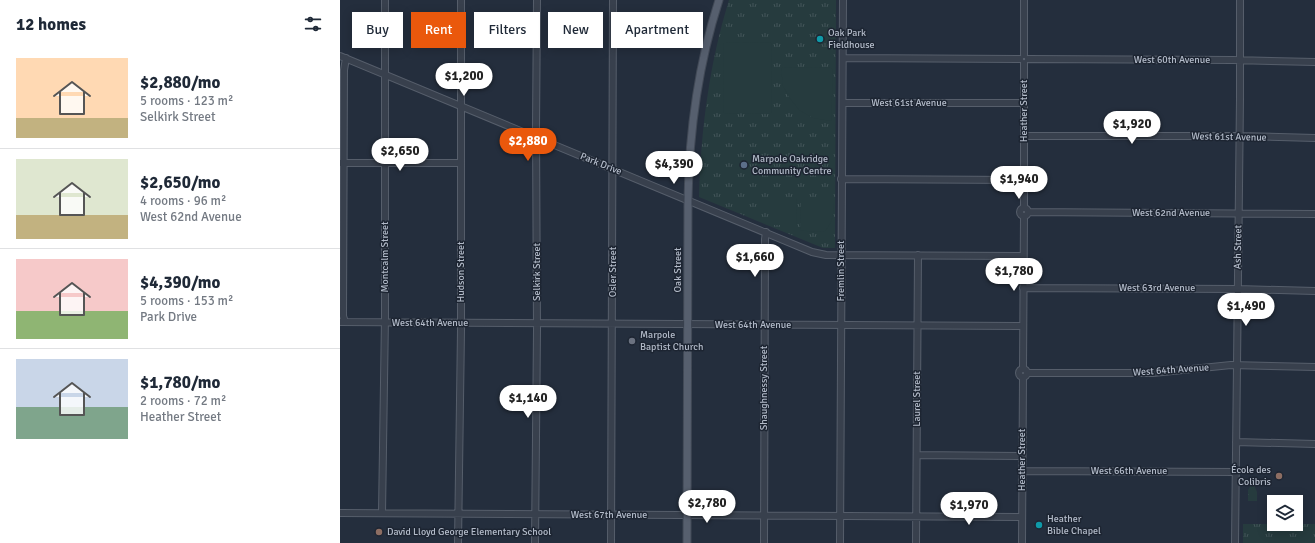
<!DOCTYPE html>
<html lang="en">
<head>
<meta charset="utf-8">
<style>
	:root { --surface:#fff; --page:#f2f2f3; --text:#1f2937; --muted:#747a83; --line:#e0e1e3; --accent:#ea580c }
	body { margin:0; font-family:Signika,sans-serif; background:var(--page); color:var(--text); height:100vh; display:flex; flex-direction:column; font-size:15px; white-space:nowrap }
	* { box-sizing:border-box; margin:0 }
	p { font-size:13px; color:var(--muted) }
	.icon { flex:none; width:22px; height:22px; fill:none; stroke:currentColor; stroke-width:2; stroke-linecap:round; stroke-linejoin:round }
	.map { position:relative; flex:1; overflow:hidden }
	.side { display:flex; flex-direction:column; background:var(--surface); width:340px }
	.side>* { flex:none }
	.hud { position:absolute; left:12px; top:12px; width:380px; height:36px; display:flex; gap:8px }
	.tools { position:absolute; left:927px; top:495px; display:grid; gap:8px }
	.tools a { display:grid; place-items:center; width:36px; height:36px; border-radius:0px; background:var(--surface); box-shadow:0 2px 10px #0003; font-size:20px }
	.price { position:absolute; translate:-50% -34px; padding:0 9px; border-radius:14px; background:#fff; color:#222; font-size:13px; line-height:26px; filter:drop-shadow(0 1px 2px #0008) }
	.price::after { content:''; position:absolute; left:50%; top:24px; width:12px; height:9px; margin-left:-6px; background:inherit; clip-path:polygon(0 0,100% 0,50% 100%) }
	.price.selected { background:var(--accent); color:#fff }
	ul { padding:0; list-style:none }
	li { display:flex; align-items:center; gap:12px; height:100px; padding:0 16px }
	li+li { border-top:1px solid var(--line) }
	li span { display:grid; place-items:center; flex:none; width:112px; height:80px; border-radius:0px; color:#555 }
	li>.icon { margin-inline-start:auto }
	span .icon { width:48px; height:48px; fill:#fffc; stroke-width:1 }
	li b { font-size:17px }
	h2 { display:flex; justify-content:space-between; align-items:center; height:48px; padding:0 16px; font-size:17px }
	.tag { padding:0 14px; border-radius:0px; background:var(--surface); box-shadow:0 2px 10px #0003; font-size:14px; line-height:36px }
	.tag.selected { background:var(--accent); color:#fff }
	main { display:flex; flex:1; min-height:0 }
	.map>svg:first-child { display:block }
	.grass { fill:url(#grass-tufts) }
	.garden { fill:#263b3e }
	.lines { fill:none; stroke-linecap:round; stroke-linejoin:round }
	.minor-casing { stroke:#565e6b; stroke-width:8 }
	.major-casing { stroke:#414956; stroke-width:9 }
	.minor { stroke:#38404d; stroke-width:6 }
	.major { stroke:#565f6e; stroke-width:7 }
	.culture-dot { fill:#0f9aa8; stroke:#1d2532; stroke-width:1.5 }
	.service-dot { fill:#5c6f8a; stroke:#1d2532; stroke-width:1.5 }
	.worship-dot { fill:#6b7280; stroke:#1d2532; stroke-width:1.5 }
	.education-dot { fill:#8d6e63; stroke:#1d2532; stroke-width:1.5 }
	.labels { text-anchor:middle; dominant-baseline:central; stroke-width:3; stroke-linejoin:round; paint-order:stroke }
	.poi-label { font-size:10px; fill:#b3bbc9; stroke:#1d2532; text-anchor:start }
	.street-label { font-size:10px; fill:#b3bbc9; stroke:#1d2532 }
</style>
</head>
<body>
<main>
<section class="side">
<h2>12 homes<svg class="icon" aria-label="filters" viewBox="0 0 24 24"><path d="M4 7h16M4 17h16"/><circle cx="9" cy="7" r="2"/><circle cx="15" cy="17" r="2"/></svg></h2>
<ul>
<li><span style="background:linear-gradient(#ffd9b3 75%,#c2b280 0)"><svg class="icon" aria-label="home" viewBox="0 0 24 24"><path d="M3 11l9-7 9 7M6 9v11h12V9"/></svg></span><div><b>$2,880/mo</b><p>5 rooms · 123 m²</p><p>Selkirk Street</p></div></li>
<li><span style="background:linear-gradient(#dfe7d0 70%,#c2b280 0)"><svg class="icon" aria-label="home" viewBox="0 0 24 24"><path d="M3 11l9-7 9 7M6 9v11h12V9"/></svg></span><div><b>$2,650/mo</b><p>4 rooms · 96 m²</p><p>West 62nd Avenue</p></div></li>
<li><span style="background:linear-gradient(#f6c9c9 65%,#8fb573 0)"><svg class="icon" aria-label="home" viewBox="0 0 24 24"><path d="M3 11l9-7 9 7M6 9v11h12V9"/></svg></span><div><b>$4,390/mo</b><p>5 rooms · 153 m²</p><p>Park Drive</p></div></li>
<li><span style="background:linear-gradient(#c9d6e8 60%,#7fa58c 0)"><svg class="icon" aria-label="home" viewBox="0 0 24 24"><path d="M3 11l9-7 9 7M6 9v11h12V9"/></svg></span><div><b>$1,780/mo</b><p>2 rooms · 72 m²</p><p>Heather Street</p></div></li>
</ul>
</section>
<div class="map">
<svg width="975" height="543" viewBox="0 0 975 543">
	<defs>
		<pattern id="grass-tufts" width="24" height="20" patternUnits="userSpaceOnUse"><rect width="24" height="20" fill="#263b3e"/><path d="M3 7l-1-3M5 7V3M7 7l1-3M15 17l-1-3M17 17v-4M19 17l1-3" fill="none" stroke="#435559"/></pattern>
	</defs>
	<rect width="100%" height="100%" fill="#242e3d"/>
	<!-- grass -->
	<path class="grass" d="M389 0H496L495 248H483L359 197C361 129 369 65 389 0Z
		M911 485H914L917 492V501H908V490Z
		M903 524H975V543H903Z"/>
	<!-- garden -->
	<path class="garden" d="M425 17H434V33H425Z
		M400 18H422V33H400Z
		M384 42 432 43 431 114 383 113Z
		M490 67 493 70 491 121 473 118 459 110 449 97 443 86 441 68Z
		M433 198H457L456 225H433Z
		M461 203H493C494 215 493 221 485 231L473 232 460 230Z"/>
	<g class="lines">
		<defs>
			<path id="minor" d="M684 55V0
				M0 56 472 252 486 255 683 256
				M503 58 680 59
				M688 59 893 60 975 62
				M503 103H684
				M684 136H899L975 138
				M0 163H120
				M501 179 683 180
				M680 212a4 4 0 1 1 8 0a4 4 0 1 1-8 0Z
				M684 208V63
				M688 212 975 214
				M683 288 898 289 975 291
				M0 322 683 326
				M5 322 3 316 4 70 6 58
				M679 373a4 4 0 1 1 8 0a4 4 0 1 1-8 0Z
				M683 369 684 216
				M687 373H813L891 365 975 367
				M896 442 975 444
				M577 455 682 456
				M682 471 896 472
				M0 513 682 517
				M42 513 45 317V0
				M118 543 121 330V0
				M195 543 197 330 196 129 197 0
				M271 543 273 0
				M424 543 425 239 426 232
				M500 543 503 0
				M576 543 578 255
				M682 543 683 377
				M895 543 900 98V0"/>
			<path id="major" d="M347 543 348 200C349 133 358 65 379 0"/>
		</defs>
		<!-- minor casing -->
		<use href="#minor" class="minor-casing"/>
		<!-- major casing -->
		<use href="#major" class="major-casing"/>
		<!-- minor -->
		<use href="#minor" class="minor"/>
		<!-- major -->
		<use href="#major" class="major"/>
	</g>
	<!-- markers -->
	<g class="culture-dot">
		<circle cx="480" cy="39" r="4"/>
		<circle cx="699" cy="525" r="4"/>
	</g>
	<circle class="service-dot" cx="404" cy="165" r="4"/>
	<circle class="worship-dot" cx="292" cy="341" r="4"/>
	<g class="education-dot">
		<circle cx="939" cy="476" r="4"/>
		<circle cx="39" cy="532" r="4"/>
	</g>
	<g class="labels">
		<!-- poi labels -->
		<g class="poi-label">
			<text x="488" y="33">Oak Park<tspan x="488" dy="12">Fieldhouse</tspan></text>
			<text x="412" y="159">Marpole Oakridge<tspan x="412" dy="12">Community Centre</tspan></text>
			<text x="300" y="335">Marpole<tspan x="300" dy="12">Baptist Church</tspan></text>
			<text x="931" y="470" text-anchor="end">École des<tspan x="931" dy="12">Colibris</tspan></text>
			<text x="707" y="519">Heather<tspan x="707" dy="12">Bible Chapel</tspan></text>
			<text x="47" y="532">David Lloyd George Elementary School</text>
		</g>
		<!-- street labels -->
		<g class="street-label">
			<text x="832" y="60">West 60th Avenue</text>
			<text x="569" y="103">West 61st Avenue</text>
			<text transform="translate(684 111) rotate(-90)">Heather Street</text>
			<text transform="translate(889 137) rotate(1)">West 61st Avenue</text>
			<text transform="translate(261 164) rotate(22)">Park Drive</text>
			<text x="831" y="213">West 62nd Avenue</text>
			<text transform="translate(898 247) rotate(-89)">Ash Street</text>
			<text transform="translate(45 257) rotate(-90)">Montcalm Street</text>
			<text transform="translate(338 270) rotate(-90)">Oak Street</text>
			<text transform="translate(501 271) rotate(-90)">Fremlin Street</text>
			<text transform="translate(121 272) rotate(-90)">Hudson Street</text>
			<text transform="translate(197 272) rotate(-90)">Selkirk Street</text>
			<text transform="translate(273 272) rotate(-90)">Osler Street</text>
			<text x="817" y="288">West 63rd Avenue</text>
			<text x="90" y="323">West 64th Avenue</text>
			<text x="413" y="325">West 64th Avenue</text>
			<text transform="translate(831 370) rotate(-4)">West 64th Avenue</text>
			<text transform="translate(424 388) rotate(-90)">Shaughnessy Street</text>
			<text transform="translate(577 399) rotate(-90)">Laurel Street</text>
			<text transform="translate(682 460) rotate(-90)">Heather Street</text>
			<text x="789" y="471">West 66th Avenue</text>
			<text x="269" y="515">West 67th Avenue</text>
		</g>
	</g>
</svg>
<div class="tools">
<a><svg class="icon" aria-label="layers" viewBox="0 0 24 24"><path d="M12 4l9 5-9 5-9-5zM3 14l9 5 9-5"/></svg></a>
</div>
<b class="price" style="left:124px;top:97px">$1,200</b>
<b class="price" style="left:792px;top:145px">$1,920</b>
<b class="price selected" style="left:188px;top:162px">$2,880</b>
<b class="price" style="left:60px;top:172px">$2,650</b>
<b class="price" style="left:334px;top:185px">$4,390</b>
<b class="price" style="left:679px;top:200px">$1,940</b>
<b class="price" style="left:415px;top:278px">$1,660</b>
<b class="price" style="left:674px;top:292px">$1,780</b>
<b class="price" style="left:906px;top:327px">$1,490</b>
<b class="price" style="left:188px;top:419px">$1,140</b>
<b class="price" style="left:367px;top:524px">$2,780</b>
<b class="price" style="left:629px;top:526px">$1,970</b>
<div class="hud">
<a class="tag">Buy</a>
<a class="tag selected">Rent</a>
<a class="tag">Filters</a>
<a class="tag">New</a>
<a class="tag">Apartment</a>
</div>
</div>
</main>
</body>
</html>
